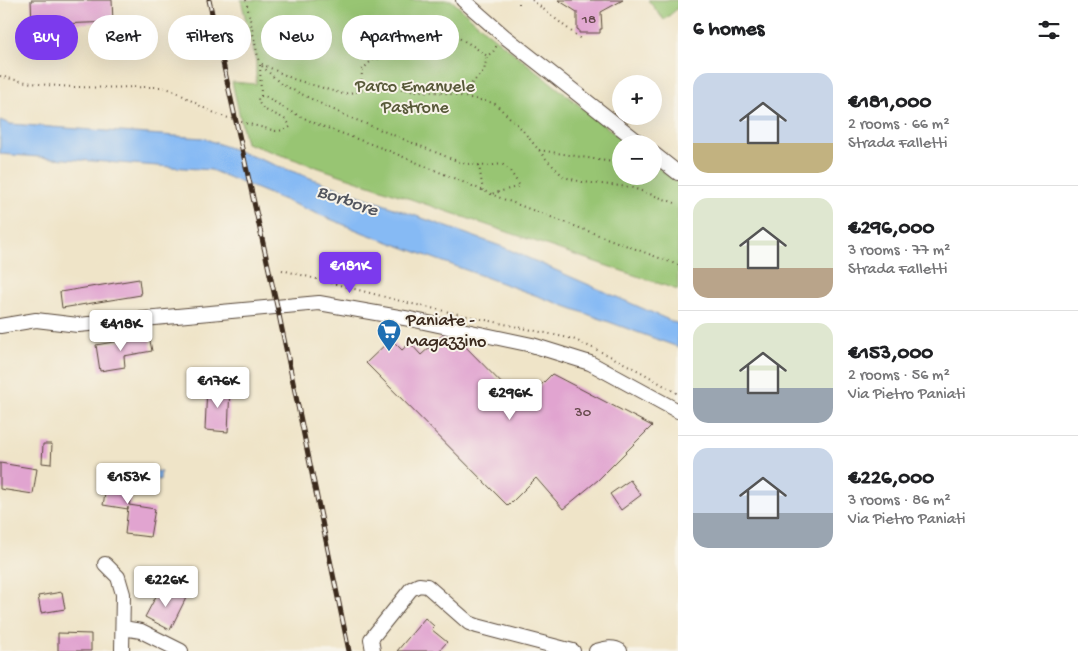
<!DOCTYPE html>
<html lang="en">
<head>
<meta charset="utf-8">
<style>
	:root { --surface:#fff; --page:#f2f2f2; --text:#202124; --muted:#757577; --line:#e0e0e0; --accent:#7c3aed }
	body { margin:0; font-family:"Gochi Hand",sans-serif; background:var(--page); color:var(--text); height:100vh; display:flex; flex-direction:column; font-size:19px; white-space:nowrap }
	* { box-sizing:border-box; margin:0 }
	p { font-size:16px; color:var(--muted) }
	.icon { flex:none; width:28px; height:28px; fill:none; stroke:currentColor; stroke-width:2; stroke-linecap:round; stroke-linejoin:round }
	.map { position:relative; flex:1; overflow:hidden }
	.panel { display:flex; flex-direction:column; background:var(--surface); width:400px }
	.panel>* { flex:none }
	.guide { position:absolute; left:15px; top:15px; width:475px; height:45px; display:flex; gap:10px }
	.buttons { position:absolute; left:612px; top:75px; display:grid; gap:10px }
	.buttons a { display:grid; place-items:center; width:50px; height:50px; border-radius:50%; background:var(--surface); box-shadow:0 5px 20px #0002; font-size:25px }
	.price { position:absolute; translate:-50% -42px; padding:0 11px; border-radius:5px; background:#fff; color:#222; font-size:16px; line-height:32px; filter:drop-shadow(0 1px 2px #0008) }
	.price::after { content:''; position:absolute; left:50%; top:30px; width:15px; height:11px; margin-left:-8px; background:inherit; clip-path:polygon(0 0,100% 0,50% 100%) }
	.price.selected { background:var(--accent); color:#fff }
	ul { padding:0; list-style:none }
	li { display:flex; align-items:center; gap:15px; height:125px; padding:0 15px }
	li+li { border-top:1px solid var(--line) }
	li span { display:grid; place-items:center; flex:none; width:140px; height:100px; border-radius:15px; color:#555 }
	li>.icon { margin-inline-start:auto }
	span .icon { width:60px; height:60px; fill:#fffc; stroke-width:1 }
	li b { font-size:21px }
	h2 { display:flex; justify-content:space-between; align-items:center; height:60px; padding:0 15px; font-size:21px }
	.chip { padding:0 18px; border-radius:22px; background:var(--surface); box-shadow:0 5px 20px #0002; font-size:18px; line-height:45px }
	.chip.selected { background:var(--accent); color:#fff }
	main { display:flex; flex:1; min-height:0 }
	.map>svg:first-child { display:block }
	.green { fill:#98c573; stroke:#6a7848 }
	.water { fill:#86baf4; stroke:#607289 }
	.building { fill:#e1a4d0 }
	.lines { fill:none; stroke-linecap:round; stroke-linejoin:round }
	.minor-casing { stroke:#564638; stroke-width:16 }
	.path { stroke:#564638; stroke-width:2; stroke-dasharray:1 4; stroke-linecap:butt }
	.minor { stroke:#fff; stroke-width:14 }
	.rail-casing { stroke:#3b2a1e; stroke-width:5 }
	.rail { stroke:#f7f3e8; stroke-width:3; stroke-dasharray:9; stroke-linecap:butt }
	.labels { text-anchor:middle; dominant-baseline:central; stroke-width:4; stroke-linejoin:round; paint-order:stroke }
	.number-label { font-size:15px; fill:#64484a }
	.park-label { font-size:18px; fill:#575838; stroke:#f7f3e8 }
	.poi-label { font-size:18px; fill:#3b2a1e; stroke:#f7f3e8; text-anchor:start }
	.water-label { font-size:19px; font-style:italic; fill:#52555e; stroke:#f7f3e8 }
</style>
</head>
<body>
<main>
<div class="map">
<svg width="678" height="651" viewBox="0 0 678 651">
	<rect width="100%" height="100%" fill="#f7f3e8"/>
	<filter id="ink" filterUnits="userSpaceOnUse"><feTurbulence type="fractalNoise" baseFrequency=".02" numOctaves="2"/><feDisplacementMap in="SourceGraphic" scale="10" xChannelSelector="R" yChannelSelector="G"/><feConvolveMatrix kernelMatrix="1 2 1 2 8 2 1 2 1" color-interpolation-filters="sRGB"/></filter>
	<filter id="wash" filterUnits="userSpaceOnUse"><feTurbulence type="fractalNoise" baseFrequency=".0096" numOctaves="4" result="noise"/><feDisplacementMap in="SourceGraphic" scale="20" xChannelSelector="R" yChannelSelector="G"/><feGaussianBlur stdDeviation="1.12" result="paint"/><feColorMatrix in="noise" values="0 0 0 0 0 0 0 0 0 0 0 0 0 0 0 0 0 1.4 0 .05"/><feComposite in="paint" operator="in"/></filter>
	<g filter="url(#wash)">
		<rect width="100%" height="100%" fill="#efe4c8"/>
		<!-- green -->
		<path class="green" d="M241 0H451L486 31 628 144H621V176H654V164L678 183V290L246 143 232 82 256 84V61Z
			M648 0H678V8L664 20Z"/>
		<!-- water -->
		<path class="water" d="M0 120 10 124 203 138 321 182 503 247 678 324V347L364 233 211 170 0 154Z
			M142 469 161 472 160 480 140 477Z"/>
		<g id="blocks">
			<!-- building -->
			<path class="building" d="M31 0H112L113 22 32 25Z
				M558 0H623L601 12 602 29H600V33H579V30L577 29V12Z
				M139 279 141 295 62 308 60 292Z
				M443 335 457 338 522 404 552 374 652 426 598 480 563 509 536 478 508 506 366 363 391 339 402 350 410 343 421 355Z
				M149 336 152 351 124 356 125 367 100 371 96 345Z
				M207 386 230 387 228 432 205 430Z
				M43 444H52L51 464 42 463Z
				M0 463 37 469 33 494 0 489Z
				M109 472 134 477 129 505 155 509 150 537 125 534 128 507V509L103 505Z
				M630 480 641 495 621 510 610 494Z
				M162 585 186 598 170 630 145 617Z
				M62 592 65 609 41 613 38 596Z
				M425 618 434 626 431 629 447 642 439 651H397Z
				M58 633 91 634V651H58Z"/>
		</g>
	</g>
	<g filter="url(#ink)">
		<use href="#blocks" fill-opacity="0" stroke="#564638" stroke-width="1"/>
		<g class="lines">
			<defs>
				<path id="minor" d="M463 0 504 36 641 144
					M654 154 678 173
					M0 326 36 320 78 325 319 303 410 319 532 345 590 363 678 411
					M105 564 118 577 123 594 122 651
					M123 628 141 631 181 651
					M373 651 371 639 411 589 419 585 427 586 469 623 477 626 573 651
					M596 651C604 649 613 646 620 651"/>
			</defs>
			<!-- minor casing -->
			<use href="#minor" class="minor-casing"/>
			<!-- path -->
			<path class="path" d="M246 0 259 62
				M532 0 582 40
				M519 4V0
				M262 66 281 84 344 115 462 163 486 166 502 164 510 171 520 186 491 194
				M0 76C52 91 108 87 162 87L175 91 202 107 219 115 245 123 276 131 286 130 290 127C286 111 260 117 258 98L261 96H265L289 111 319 125 387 150 503 199 678 265
				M361 90 362 70 372 60 395 55 417 45 433 33 452 34 473 46 487 56 493 52 497 45
				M461 94 484 71 487 56
				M261 96 260 63 293 79 343 94 367 90H408L445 93 494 103 519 126 547 160 564 177 582 182 630 187 678 204
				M539 150 612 162
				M479 165 483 191
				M282 270 408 303 573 339 608 355 643 373 678 394"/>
			<!-- minor -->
			<use href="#minor" class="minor"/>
			<defs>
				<path id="rail" d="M209 0 279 315 349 651"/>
			</defs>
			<!-- rail casing -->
			<use href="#rail" class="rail-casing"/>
			<!-- rail -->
			<use href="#rail" class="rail"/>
		</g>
	</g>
	<!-- icons -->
	<defs>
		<symbol id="supermarket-pin" viewBox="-11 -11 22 30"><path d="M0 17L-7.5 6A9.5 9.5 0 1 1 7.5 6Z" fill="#1f6fb2" stroke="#f7f3e8"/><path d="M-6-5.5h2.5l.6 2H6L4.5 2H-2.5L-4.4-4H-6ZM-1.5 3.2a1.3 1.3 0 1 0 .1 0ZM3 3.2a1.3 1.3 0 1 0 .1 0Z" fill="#fff"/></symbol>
	</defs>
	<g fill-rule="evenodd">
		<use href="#supermarket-pin" x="375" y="317" width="28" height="38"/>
	</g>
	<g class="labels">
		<!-- number labels -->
		<g class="number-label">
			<text x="589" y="20">18</text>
			<text x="583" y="413">30</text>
		</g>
		<!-- park labels -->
		<g class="park-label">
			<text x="415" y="87">Parco Emanuele<tspan x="415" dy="21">Pastrone</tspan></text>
		</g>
		<!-- poi labels -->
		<g class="poi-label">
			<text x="406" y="321">Paniate -<tspan x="406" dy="21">Magazzino</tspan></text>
		</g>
		<!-- water labels -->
		<g class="water-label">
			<text transform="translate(347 202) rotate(19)">Borbore</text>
		</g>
	</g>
</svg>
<div class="buttons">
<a>+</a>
<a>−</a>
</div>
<b class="price selected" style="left:350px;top:294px">€181K</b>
<b class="price" style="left:121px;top:352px">€418K</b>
<b class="price" style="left:218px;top:409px">€176K</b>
<b class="price" style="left:510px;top:421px">€296K</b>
<b class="price" style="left:128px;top:505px">€153K</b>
<b class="price" style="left:166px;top:608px">€226K</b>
<div class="guide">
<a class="chip selected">Buy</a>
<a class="chip">Rent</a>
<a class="chip">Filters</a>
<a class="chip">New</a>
<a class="chip">Apartment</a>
</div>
</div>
<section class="panel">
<h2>6 homes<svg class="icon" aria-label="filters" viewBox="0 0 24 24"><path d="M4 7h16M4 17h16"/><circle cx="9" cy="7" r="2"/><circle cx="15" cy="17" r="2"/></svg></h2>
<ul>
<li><span style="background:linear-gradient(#c9d6e8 70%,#c2b280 0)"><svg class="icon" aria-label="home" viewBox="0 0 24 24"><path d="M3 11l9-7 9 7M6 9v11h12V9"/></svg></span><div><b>€181,000</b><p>2 rooms · 66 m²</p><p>Strada Falletti</p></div></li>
<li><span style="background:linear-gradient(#dfe7d0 70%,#b9a48a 0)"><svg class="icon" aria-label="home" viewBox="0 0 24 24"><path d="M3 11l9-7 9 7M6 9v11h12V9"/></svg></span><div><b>€296,000</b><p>3 rooms · 77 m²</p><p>Strada Falletti</p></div></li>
<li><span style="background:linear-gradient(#dfe7d0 65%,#9aa5b1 0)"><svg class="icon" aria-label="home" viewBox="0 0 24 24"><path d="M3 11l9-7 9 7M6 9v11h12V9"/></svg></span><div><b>€153,000</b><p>2 rooms · 56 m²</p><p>Via Pietro Paniati</p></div></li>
<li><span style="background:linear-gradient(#c9d6e8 65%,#9aa5b1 0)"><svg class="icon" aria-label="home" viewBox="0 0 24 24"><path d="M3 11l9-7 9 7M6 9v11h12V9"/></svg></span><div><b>€226,000</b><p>3 rooms · 86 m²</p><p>Via Pietro Paniati</p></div></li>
</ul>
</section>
</main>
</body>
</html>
